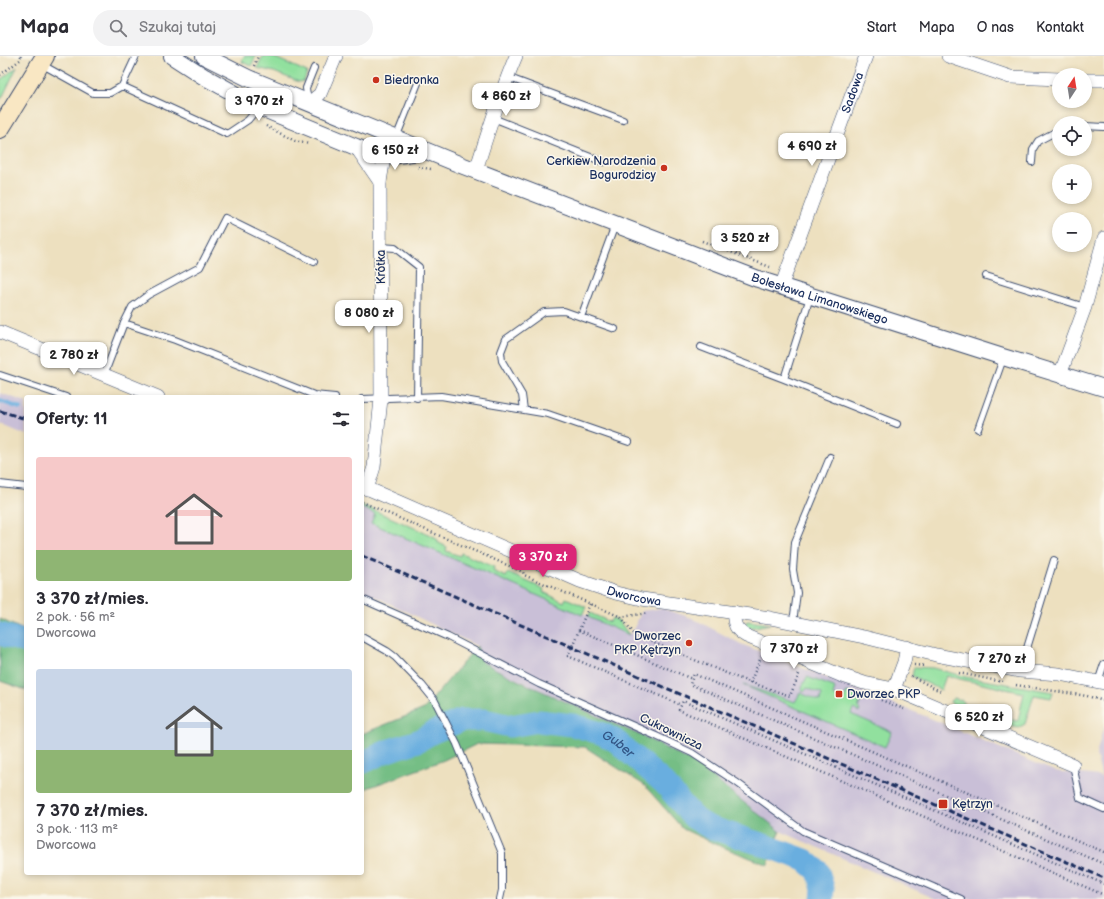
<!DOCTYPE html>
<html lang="pl">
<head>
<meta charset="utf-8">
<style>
	:root { --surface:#fff; --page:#f2f2f3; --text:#2b2b33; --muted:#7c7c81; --line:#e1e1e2; --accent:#db2777 }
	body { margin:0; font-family:"Balsamiq Sans",sans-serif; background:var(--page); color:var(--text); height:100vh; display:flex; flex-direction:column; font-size:15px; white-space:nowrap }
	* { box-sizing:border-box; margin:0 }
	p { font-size:13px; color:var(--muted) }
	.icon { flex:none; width:22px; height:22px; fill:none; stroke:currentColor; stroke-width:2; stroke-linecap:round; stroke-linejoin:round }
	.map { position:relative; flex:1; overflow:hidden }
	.sheet { position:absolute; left:24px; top:339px; width:340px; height:480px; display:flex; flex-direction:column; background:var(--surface); border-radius:4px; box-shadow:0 2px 6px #0003 }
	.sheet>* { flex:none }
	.needle { width:26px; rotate:12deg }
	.fabs { position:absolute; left:1052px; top:12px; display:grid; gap:8px }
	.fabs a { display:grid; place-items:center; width:40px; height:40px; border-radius:50%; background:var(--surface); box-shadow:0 2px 6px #0003; font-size:20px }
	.price { position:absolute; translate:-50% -34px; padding:0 9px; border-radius:8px; background:#fff; color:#222; font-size:13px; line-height:26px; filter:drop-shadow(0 1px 2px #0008) }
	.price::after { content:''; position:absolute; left:50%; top:24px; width:12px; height:9px; margin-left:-6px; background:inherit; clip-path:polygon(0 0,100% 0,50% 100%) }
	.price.on { background:var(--accent); color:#fff }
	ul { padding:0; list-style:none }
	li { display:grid; align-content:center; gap:8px; height:212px; padding:0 12px }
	li span { display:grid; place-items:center; height:124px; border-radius:4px; color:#555 }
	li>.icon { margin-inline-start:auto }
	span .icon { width:72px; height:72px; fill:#fffc; stroke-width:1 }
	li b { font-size:17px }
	h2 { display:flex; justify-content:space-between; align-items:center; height:48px; padding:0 12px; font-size:17px }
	header { display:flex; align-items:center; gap:24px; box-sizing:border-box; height:56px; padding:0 20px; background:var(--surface); border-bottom:1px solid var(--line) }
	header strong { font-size:19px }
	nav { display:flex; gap:22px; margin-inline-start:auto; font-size:14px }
	.search { width:280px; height:36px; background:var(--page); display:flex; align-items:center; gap:10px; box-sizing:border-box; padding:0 14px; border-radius:22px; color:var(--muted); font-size:15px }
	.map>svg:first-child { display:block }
	.industrial { fill:#c9bfd7 }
	.green { fill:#91e09e; stroke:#56887e }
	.forest { fill:#74be85; stroke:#487672 }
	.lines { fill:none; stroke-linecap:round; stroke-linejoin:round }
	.stream { stroke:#69aedf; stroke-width:4 }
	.river { stroke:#69aedf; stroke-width:23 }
	.service-casing { stroke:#3a4a6d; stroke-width:8 }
	.minor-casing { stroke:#3a4a6d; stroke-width:14 }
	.tertiary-casing { stroke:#3a4a6d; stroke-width:18 }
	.secondary-casing { stroke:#3a4a6d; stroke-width:20 }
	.path { stroke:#3a4a6d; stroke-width:2.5; stroke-dasharray:1 3; stroke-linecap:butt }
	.service { stroke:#fff; stroke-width:6 }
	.minor { stroke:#fff; stroke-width:13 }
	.tertiary { stroke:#fff; stroke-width:16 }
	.secondary { stroke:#f9e7c3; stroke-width:18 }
	.rail { stroke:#1b2f5e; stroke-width:3; stroke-dasharray:6 3; stroke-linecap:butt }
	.poi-dot { fill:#c8321e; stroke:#fbf7ec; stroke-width:1.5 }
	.labels { text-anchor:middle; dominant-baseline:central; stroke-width:3; stroke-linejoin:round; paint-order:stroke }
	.poi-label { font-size:12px; fill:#1b2f5e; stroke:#fbf7ec; text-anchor:start }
	.street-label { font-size:12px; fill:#1b2f5e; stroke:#fbf7ec }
	.water-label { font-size:13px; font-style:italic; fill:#325585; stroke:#fbf7ec }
</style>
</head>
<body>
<header>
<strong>Mapa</strong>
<div class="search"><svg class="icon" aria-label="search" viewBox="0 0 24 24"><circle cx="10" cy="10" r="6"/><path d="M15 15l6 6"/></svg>Szukaj tutaj</div>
<nav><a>Start</a><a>Mapa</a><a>O nas</a><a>Kontakt</a></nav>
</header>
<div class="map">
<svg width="1104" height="843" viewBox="0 0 1104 843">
	<rect width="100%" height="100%" fill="#fbf7ec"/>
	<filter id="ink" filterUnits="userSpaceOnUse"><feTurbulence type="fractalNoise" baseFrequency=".025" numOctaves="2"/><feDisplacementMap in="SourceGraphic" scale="8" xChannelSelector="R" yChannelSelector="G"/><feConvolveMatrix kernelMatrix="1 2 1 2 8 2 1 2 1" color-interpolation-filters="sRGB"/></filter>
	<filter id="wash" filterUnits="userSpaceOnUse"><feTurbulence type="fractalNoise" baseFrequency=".012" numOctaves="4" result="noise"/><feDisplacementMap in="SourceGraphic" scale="16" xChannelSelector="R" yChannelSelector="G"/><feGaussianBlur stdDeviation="0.9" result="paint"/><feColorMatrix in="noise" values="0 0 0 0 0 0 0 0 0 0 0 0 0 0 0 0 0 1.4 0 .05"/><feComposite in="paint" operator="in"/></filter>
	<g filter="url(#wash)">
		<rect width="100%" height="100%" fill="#ede0bf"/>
		<!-- industrial -->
		<path class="industrial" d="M0 337 26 346V379L0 368Z
			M362 452 375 457 371 467 631 578 642 555 661 552 692 562 741 588 930 662 1054 715 1099 720 1102 722 1096 699 1104 669V843H936L780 775 694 707 646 682 510 620 482 606 477 590 362 534Z"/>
		<!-- green -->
		<path class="green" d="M244 0H256L251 10 242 6Z
			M263 0H271L307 16 304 25 299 26 274 16 257 12Z
			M17 11 2 42 0 43V24Z
			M362 449 435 481V482L438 484 437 486 447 491 446 495 460 500 461 497 494 511 493 515 506 521 508 517 544 533 543 536 564 546 566 542 586 551 582 559 371 467 375 458 362 452Z
			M590 557 610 566 612 562 619 565 629 579 588 561Z
			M747 565 770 568 744 573V569Z
			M914 611 933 612 966 621 1053 636 1051 642 1034 639 1025 668 1018 672C1004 668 955 659 950 645L954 642 962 644 964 646 962 653 1018 665 1024 637 946 620 941 634 912 620Z
			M807 621 834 631 835 633 833 639 843 643 847 636 861 640 862 642 858 652 860 654 859 656 853 653 851 658 892 676 885 691 743 629 795 646 800 637 820 645 822 638 807 632 805 635 802 634V631Z"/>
		<!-- forest -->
		<path class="forest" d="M0 563 26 575V634L0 625Z
			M477 590 482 606 517 624 646 682 694 707 780 775 768 809 720 790 683 773 644 729 585 691 477 688 444 704 362 734V678L424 653Z"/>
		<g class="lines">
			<!-- stream -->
			<path class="stream" d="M0 345 20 352"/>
			<!-- river -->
			<g class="river">
				<path d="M0 578 26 586"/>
				<path id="s1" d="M362 707 387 695 418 685 433 676 462 664H484L510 670 539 665 573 669 603 678 616 685 664 727 694 762 709 771 767 790 805 804 818 815 823 832 822 843"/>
			</g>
		</g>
	</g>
	<g filter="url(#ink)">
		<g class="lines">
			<defs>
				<path id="service" d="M136 0 122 30 227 78 248 64 258 52
					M41 8 93 37H110L122 30
					M507 21 623 64
					M308 46 306 32 314 12
					M493 62 603 106
					M1085 70 1104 71
					M396 82 418 27
					M1032 106 1033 93 1038 85 1059 74
					M381 191 395 192 419 211 417 342
					M986 220 1085 251
					M810 241 784 323 897 368
					M581 261 615 169
					M124 267 175 284 314 339 335 341
					M701 291 784 323
					M0 319 66 341
					M104 319 124 267 132 251 148 239 200 211 225 162 314 206
					M362 343 441 340 548 358 629 386
					M524 354 522 339 502 305 501 296 506 283 544 256 564 255 615 273
					M978 373 1003 303
					M0 428 26 431
					M362 543 448 581 539 628 656 680 692 697 736 726 803 775 961 843
					M793 566 797 537 793 514 795 486 830 401
					M362 581 387 595 395 601 422 629 435 645 457 688 502 797V834L500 843
					M1020 615 1054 504
					M1098 626 1104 608
					M1073 709 1080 742 1104 753"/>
				<g id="minor">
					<path d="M948 0 1010 21 1059 23"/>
					<path d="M1085 24H1104"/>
					<path d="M309 47 320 38 336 0"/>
					<path d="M356 91 380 126"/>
					<path d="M476 114C488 76 500 37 516 0"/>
					<path id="s2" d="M781 231 866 0"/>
					<path d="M0 276 158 341"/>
					<path d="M1060 319 1085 251 1104 182"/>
					<path id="s3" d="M362 430 580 525 616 537 642 543 770 562 864 581 936 599 1020 615 1059 618 1104 627"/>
					<path d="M367 433 374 411 381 343 380 126 384 101"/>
					<path d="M734 556C733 568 736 574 746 580L840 619 864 627 894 633 1073 709"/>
					<path d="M894 633 904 606 907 591"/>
				</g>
				<g id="tertiary">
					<path d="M172 0 203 20 259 51 356 91 384 101 426 95"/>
					<path id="s4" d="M204 0 248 22 461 109 758 223 1003 301 1104 332"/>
				</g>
				<path id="secondary" d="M0 73 45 0"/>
			</defs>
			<!-- service casing -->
			<use href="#service" class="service-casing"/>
			<!-- minor casing -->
			<use href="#minor" class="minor-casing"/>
			<!-- tertiary casing -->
			<use href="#tertiary" class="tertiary-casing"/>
			<!-- secondary casing -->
			<use href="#secondary" class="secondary-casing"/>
			<!-- path -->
			<path class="path" d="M254 10 258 0
				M0 19 20 4 21 0
				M266 70 295 85 309 88
				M418 111 431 113
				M702 185 770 211
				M362 446 523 516 524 519 621 561 648 557
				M590 548 568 600 681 649
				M621 561 635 579 738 622 790 640 800 616
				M579 574 692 623
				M914 609 925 610
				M959 617 1003 626
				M911 620 940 635
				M750 627 761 601
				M1016 629 1087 640 1104 645
				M881 644 904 653
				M1104 796 694 618 690 628 1104 808
				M1104 828 683 645 679 654 1104 839"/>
			<!-- service -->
			<use href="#service" class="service"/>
			<!-- minor -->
			<use href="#minor" class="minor"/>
			<!-- tertiary -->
			<use href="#tertiary" class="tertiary"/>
			<!-- secondary -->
			<use href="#secondary" class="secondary"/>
			<!-- rail -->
			<path class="rail" d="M0 355 26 363
				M362 500 1104 822"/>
		</g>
	</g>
	<!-- markers -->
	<g class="poi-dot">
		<circle cx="376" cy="24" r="4"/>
		<circle cx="664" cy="112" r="4"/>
		<circle cx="689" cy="587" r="4"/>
		<rect x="835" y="634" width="8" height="8" rx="2"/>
		<rect x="938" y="743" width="10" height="10" rx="2"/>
	</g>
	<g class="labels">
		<!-- poi labels -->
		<g class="poi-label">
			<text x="384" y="24">Biedronka</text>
			<text x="656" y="105" text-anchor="end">Cerkiew Narodzenia<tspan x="656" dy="14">Bogurodzicy</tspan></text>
			<text x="681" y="580" text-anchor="end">Dworzec<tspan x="681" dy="14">PKP Kętrzyn</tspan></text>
			<text x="847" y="638">Dworzec PKP</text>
			<text x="952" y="748">Kętrzyn</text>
		</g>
		<!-- street labels -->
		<g class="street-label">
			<text stroke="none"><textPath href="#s2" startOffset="207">Sadowa</textPath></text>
			<text transform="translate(381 211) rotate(-90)">Krótka</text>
			<text stroke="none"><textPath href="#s4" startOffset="662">Bolesława Limanowskiego</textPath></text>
			<text stroke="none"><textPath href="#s3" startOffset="294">Dworcowa</textPath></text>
			<text transform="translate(671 676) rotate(26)">Cukrownicza</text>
		</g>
		<!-- water labels -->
		<g class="water-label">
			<text stroke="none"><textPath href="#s1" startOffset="271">Guber</textPath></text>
		</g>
	</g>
</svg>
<div class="fabs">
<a><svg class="needle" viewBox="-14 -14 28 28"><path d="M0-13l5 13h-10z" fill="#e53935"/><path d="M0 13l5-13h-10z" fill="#7c7c81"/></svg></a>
<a><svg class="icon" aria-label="locate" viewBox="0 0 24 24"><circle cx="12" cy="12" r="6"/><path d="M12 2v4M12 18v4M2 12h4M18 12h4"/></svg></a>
<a>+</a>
<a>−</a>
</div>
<b class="price" style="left:506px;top:61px">4 860 zł</b>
<b class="price" style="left:259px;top:66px">3 970 zł</b>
<b class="price" style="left:812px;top:111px">4 690 zł</b>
<b class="price" style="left:395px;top:115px">6 150 zł</b>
<b class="price" style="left:745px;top:203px">3 520 zł</b>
<b class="price" style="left:369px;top:278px">8 080 zł</b>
<b class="price" style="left:74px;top:320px">2 780 zł</b>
<b class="price on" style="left:543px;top:522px">3 370 zł</b>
<b class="price" style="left:794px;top:614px">7 370 zł</b>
<b class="price" style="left:1002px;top:624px">7 270 zł</b>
<b class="price" style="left:979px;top:682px">6 520 zł</b>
<section class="sheet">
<h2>Oferty: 11<svg class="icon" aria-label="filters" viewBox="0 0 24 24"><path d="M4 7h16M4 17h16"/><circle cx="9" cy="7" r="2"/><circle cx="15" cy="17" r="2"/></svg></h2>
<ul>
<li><span style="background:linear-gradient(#f6c9c9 75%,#8fb573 0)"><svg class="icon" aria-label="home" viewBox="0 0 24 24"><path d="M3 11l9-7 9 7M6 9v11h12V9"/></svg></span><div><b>3 370 zł/mies.</b><p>2 pok. · 56 m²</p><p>Dworcowa</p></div></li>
<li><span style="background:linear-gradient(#c9d6e8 65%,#8fb573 0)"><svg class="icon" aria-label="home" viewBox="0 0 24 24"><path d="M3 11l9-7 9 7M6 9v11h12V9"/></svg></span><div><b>7 370 zł/mies.</b><p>3 pok. · 113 m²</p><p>Dworcowa</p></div></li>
</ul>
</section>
</div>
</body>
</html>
